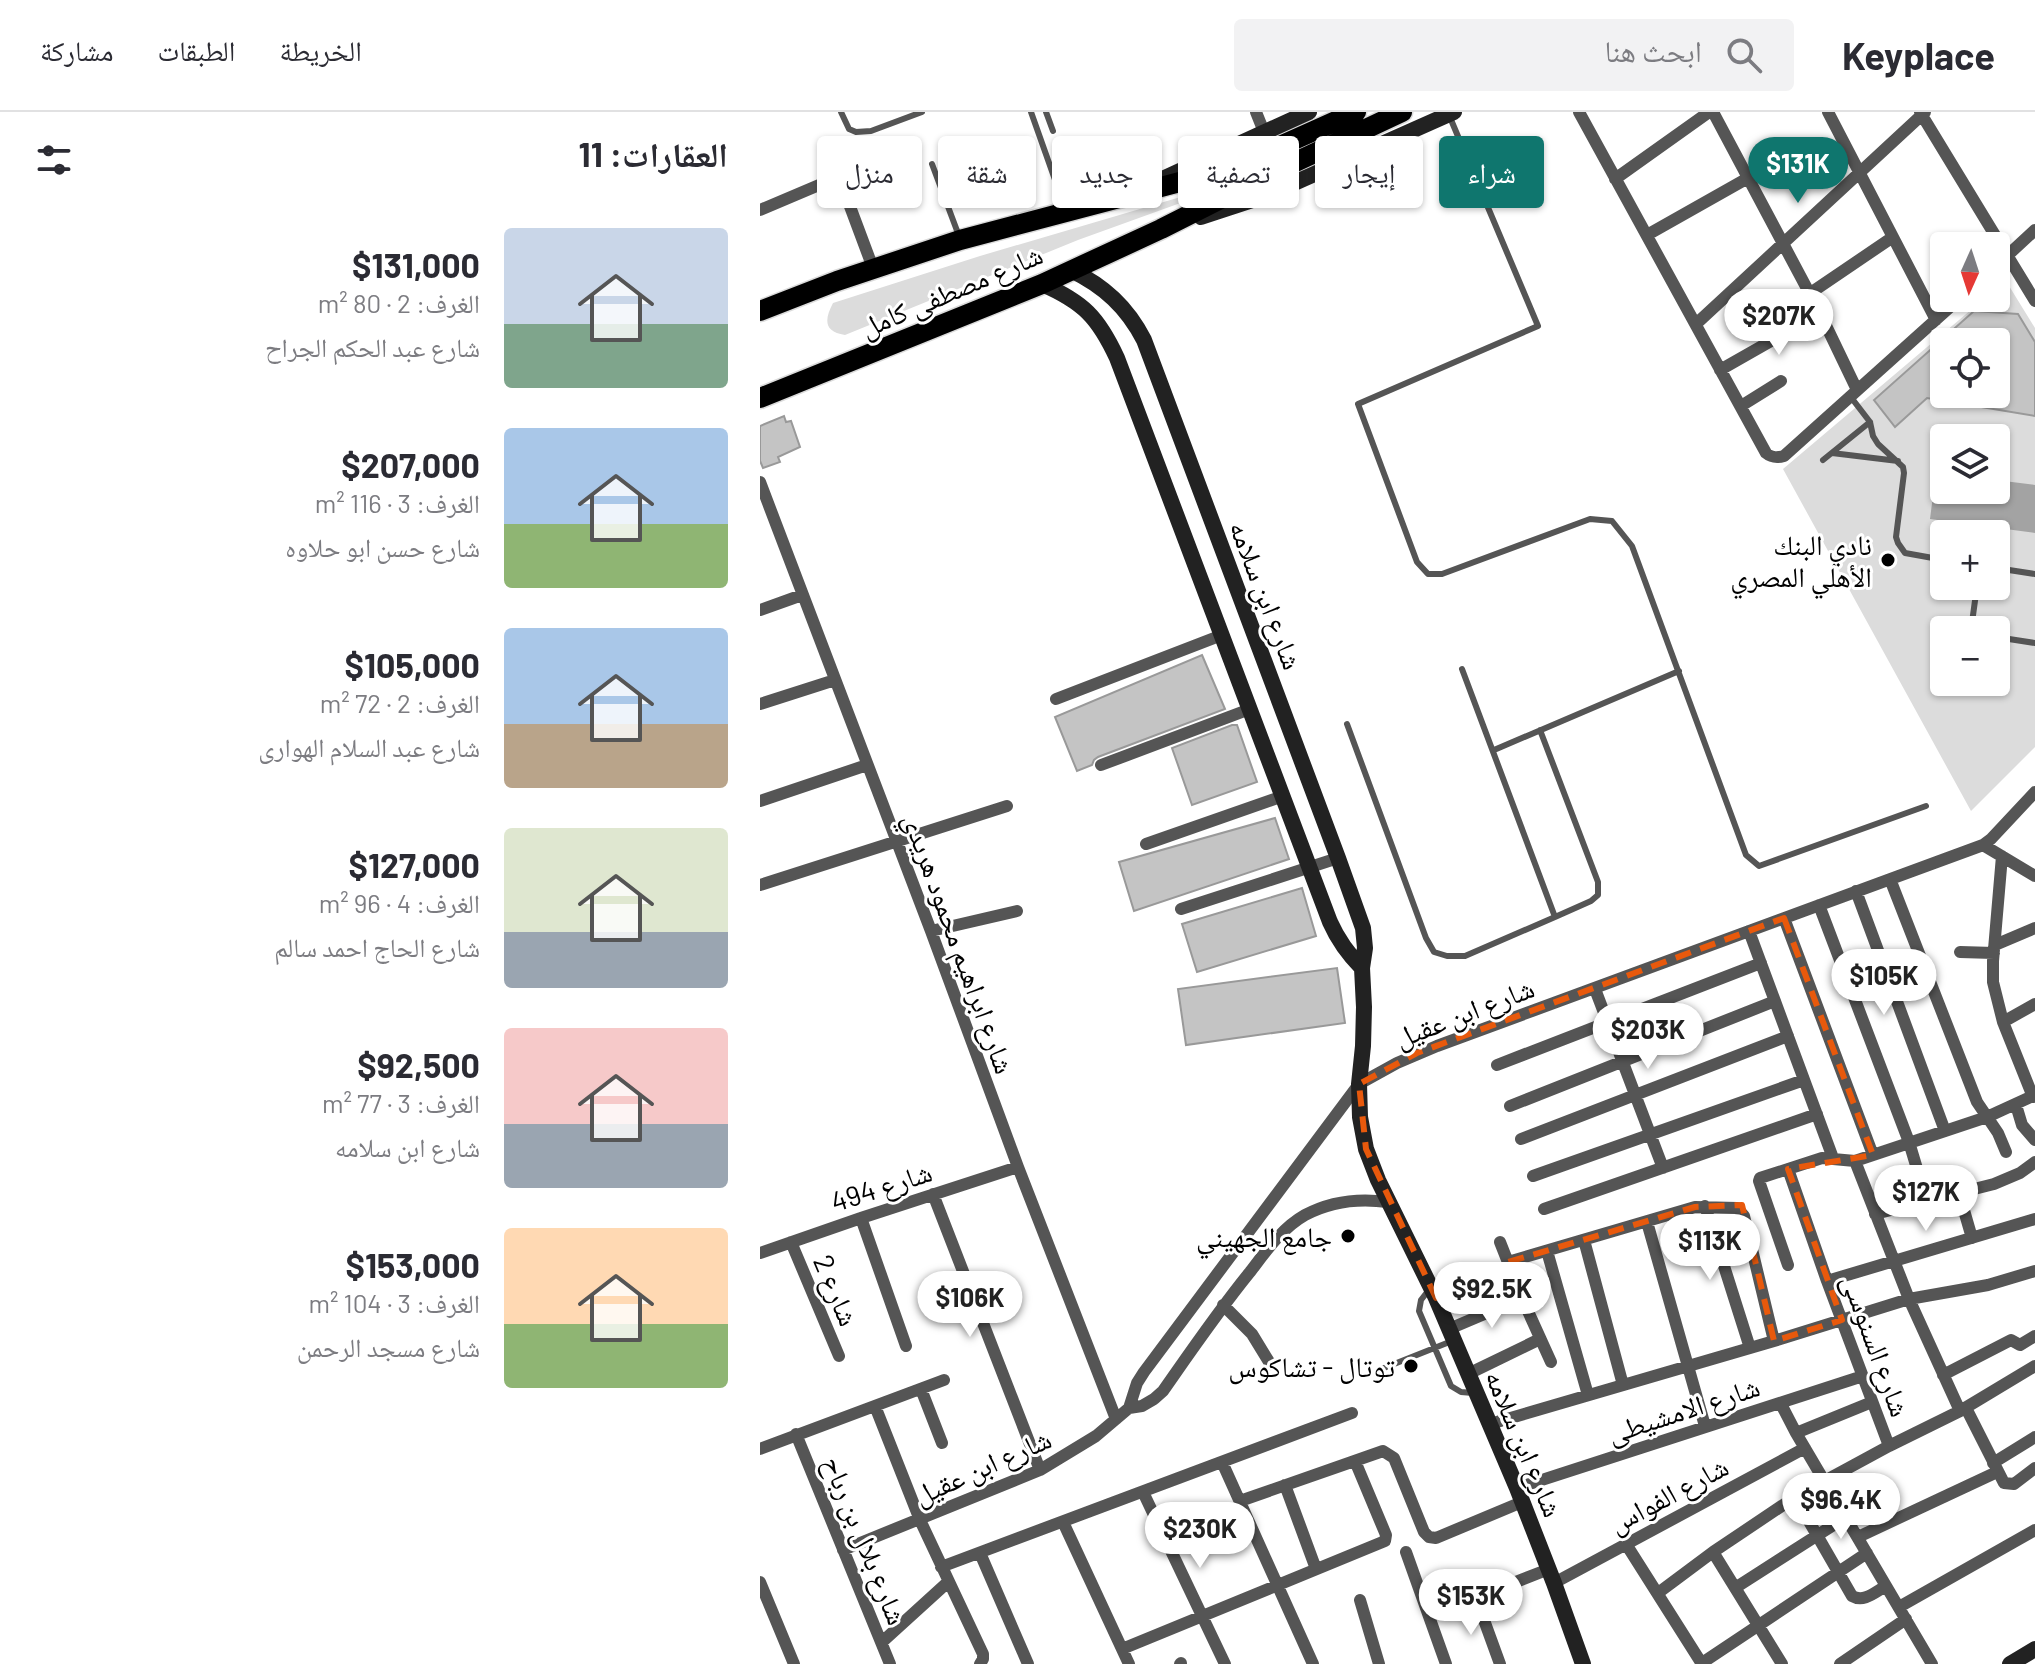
<!DOCTYPE html>
<html lang="ar">
<head>
<meta charset="utf-8">
<style>
	:root { --surface:#fff; --page:#f2f2f3; --text:#2b2b33; --muted:#7c7c81; --line:#e1e1e2; --accent:#0f766e }
	body { margin:0; font-family:Barlow,"Noto Naskh Arabic",sans-serif; background:var(--page); color:var(--text); direction:rtl; height:100vh; display:flex; flex-direction:column; font-size:30px; white-space:nowrap }
	* { box-sizing:border-box; margin:0 }
	p { font-size:26px; color:var(--muted) }
	.icon { flex:none; width:44px; height:44px; fill:none; stroke:currentColor; stroke-width:2; stroke-linecap:round; stroke-linejoin:round }
	.map { position:relative; flex:1; overflow:hidden; direction:ltr }
	.panel { display:flex; flex-direction:column; background:var(--surface); width:760px }
	.panel>* { flex:none }
	.top-card { position:absolute; left:24px; top:24px; width:760px; height:72px; direction:rtl; display:flex; gap:16px }
	.needle { width:52px; rotate:183deg }
	.fabs { position:absolute; left:1170px; top:120px; display:grid; gap:16px }
	.fabs a { display:grid; place-items:center; width:80px; height:80px; border-radius:8px; background:var(--surface); box-shadow:0 2px 6px #0004; font-size:40px }
	.price { position:absolute; translate:-50% -68px; padding:0 18px; border-radius:28px; background:#fff; color:#222; font-size:26px; line-height:52px; filter:drop-shadow(0 2px 4px #0008) }
	.price::after { content:''; position:absolute; left:50%; top:48px; width:24px; height:18px; margin-left:-12px; background:inherit; clip-path:polygon(0 0,100% 0,50% 100%) }
	.price.selected { background:var(--accent); color:#fff }
	ul { padding:0; list-style:none }
	li { display:flex; align-items:center; gap:24px; height:200px; padding:0 32px }
	li span { display:grid; place-items:center; flex:none; width:224px; height:160px; border-radius:8px; color:#555 }
	li>.icon { margin-inline-start:auto }
	span .icon { width:96px; height:96px; fill:#fffc; stroke-width:1 }
	li b { font-size:34px }
	h2 { display:flex; justify-content:space-between; align-items:center; height:96px; padding:0 32px; font-size:34px }
	.chip { padding:0 28px; border-radius:8px; background:var(--surface); box-shadow:0 2px 6px #0004; font-size:28px; line-height:72px }
	.chip.selected { background:var(--accent); color:#fff }
	header { display:flex; align-items:center; gap:48px; box-sizing:border-box; height:112px; padding:0 40px; background:var(--surface); border-bottom:2px solid var(--line) }
	header strong { font-size:38px }
	nav { display:flex; gap:44px; margin-inline-start:auto; font-size:28px }
	.search { width:560px; height:72px; background:var(--page); display:flex; align-items:center; gap:20px; box-sizing:border-box; padding:0 28px; border-radius:8px; color:var(--muted); font-size:30px }
	main { display:flex; flex:1; min-height:0 }
	.map>svg:first-child { display:block }
	.green { fill:#dcdcdc; fill-rule:evenodd }
	.water { fill:#a3a3a3 }
	.building { fill:#c4c4c4; stroke:#999; stroke-width:2; fill-rule:evenodd }
	.lines { fill:none; stroke-linecap:round; stroke-linejoin:round }
	.primary-casing { stroke:#dbdbdb; stroke-width:23 }
	.lane { stroke:#555; stroke-width:6 }
	.street { stroke:#555; stroke-width:12 }
	.secondary { stroke:#222; stroke-width:16 }
	.primary { stroke:#000; stroke-width:20 }
	.marked { fill:none; stroke:#e8590c; stroke-width:6; stroke-dasharray:16 10; stroke-linejoin:round }
	.poi-dot { fill:#000; stroke:#fff; stroke-width:3 }
	.labels { text-anchor:middle; dominant-baseline:central; stroke-width:6; stroke-linejoin:round; paint-order:stroke }
	.street-label { font-size:28px; fill:#000; stroke:#fff }
	.poi-label { font-size:28px; fill:#000; stroke:#fff; text-anchor:end }
</style>
</head>
<body>
<header>
<strong>Keyplace</strong>
<div class="search"><svg class="icon" aria-label="search" viewBox="0 0 24 24"><circle cx="10" cy="10" r="6"/><path d="M15 15l6 6"/></svg>ابحث هنا</div>
<nav><a>الخريطة</a><a>الطبقات</a><a>مشاركة</a></nav>
</header>
<main>
<div class="map">
<svg width="1275" height="1552" viewBox="0 0 1275 1552">
	<rect width="100%" height="100%" fill="#fff"/>
	<!-- green -->
	<path class="green" d="M424 84 426 89 318 128 85 223C64 220 64 208 73 191L220 144Z
		M1246 169 1275 216V635L1211 699 1023 357 1225 186H1236V177ZM1184 230H1236V282H1184ZM1184 326H1236V378H1184ZM1184 422H1236V474H1184ZM1184 518H1236V570H1184Z"/>
	<!-- water -->
	<path class="water" d="M1176 360 1184 361V378H1236V368L1275 373V421L1170 407Z"/>
	<!-- building -->
	<path class="building" d="M1214 199 1258 202 1275 230V304L1167 286 1135 315 1114 288ZM1184 230H1236V282H1184V284Z
		M24 304 26 310 31 309 40 335 18 345 20 350 3 356 0 349V314Z
		M442 543 465 597 338 645 334 648 332 653 317 659 295 605Z
		M472 613H477L497 670 432 693 412 636Z
		M515 706 529 747 374 799 359 750Z
		M542 776 556 824 437 860 422 812Z
		M577 856 585 911 426 933 418 877Z"/>
	<g class="lines">
		<defs>
			<path id="primary" d="M0 199 77 169 200 128 454 61 502 42 596 0
				M0 286 282 172 401 117 512 61 642 0"/>
		</defs>
		<!-- primary casing -->
		<use href="#primary" class="primary-casing"/>
		<!-- lane -->
		<path class="lane" d="M81 0 89 17 96 20 111 19 162 0
			M271 0 305 96
			M286 0 293 19
			M689 3 778 214 598 292 657 450 668 462H682L830 407 852 409 872 434 986 743 999 754 1166 694
			M172 52 199 124
			M1090 284 1110 310 1113 324 1118 332 1143 355 1144 361 1136 425 1138 431 1145 441 1184 448
			M1072 341 1138 349
			M1063 348 1110 310
			M1236 456 1275 462
			M1211 518 1217 474
			M1236 525 1275 531
			M587 612 666 826 674 840 687 844H705L795 805 702 557
			M780 618 838 770V783L831 789 795 805
			M734 638 919 559
			M668 1179 661 1188 659 1199 691 1274 701 1280 713 1281
			M624 1256 692 1229"/>
		<!-- street -->
		<path class="street" d="M496 0 504 20
			M819 0 1006 341C1012 346 1017 346 1024 344L1200 186
			M953 0 1060 201 1097 278
			M1068 0 1176 208
			M1160 0 1275 189
			M79 65 113 156
			M855 67 949 0
			M0 98 144 37
			M887 123 988 66
			M1236 154 1275 118
			M1049 182 1133 125
			M936 212 1165 0
			M960 258 1060 201
			M981 294 1021 269
			M0 370 171 819 258 1055 356 1307
			M0 498 42 483
			M296 587 462 523
			M0 592 75 568
			M341 653 490 597
			M0 689 107 653
			M386 732 523 684
			M1223 733 1275 764
			M1242 744 1233 849V870L1243 910 1273 985
			M1130 767 1217 990 1238 1021 1246 1040
			M0 773 247 694
			M1096 779 1185 1019
			M1059 793 1149 1030 1167 1090
			M421 797 578 746
			M1024 806 1113 1043
			M171 819 257 799
			M989 819 1073 1046
			M1235 833 1275 816
			M1200 840 1234 841
			M835 877 903 1056
			M1243 910 1275 892
			M737 953 1001 851
			M1256 993 1262 1013 1275 1028
			M750 994 1015 889
			M761 1027 1028 924
			M1095 1049 1149 1187 1200 1299
			M1028 1057 1067 1169 1129 1334
			M773 1064 1044 968
			M1199 1081 1212 1126
			M173 1082 280 1358
			M945 1094 990 1236
			M784 1097 1057 1002
			M1115 1102 1234 1072 1260 1061 1275 1050
			M101 1106 146 1234
			M887 1110 945 1314
			M824 1128 863 1273
			M31 1130 79 1244
			M740 1130 762 1186 791 1250
			M787 1139 828 1283
			M0 1141 101 1106 258 1055
			M748 1150 935 1095 977 1096 984 1104 1014 1229
			M1028 1153 999 1069 1000 1066 1062 1046 1095 1049 1227 1005 1275 983
			M1067 1169 1275 1107
			M676 1186 750 1159
			M463 1193 492 1222 511 1253
			M689 1217 762 1186
			M708 1262 780 1227
			M1183 1263 1251 1228 1260 1233 1275 1224
			M161 1277 182 1331
			M1021 1292 1036 1321 1172 1552
			M115 1294 160 1408 223 1542V1547L220 1552
			M369 1296 377 1271 384 1260 599 972 637 951 677 934 1223 733 1231 727 1275 680
			M1206 1296 1244 1371 1254 1372 1275 1356
			M730 1312 1014 1229 1149 1187 1228 1173 1275 1159
			M1036 1321 1112 1290
			M36 1322 130 1552
			M0 1337 184 1268
			M462 1350 553 1552
			M1233 1351 1275 1325
			M525 1373 556 1457
			M757 1376 1103 1264
			M383 1380 465 1552
			M1035 1385 1092 1484C1104 1491 1115 1480 1126 1474
			M480 1389 623 1339 634 1346 664 1420 669 1425 676 1426 762 1390
			M303 1410 369 1552
			M1098 1425 1237 1360
			M866 1432 942 1552
			M83 1438 280 1358 336 1324 369 1296 382 1294 394 1287 403 1279C431 1239 459 1198 490 1160 506 1139 522 1116 545 1103 571 1089 599 1086 628 1090
			M646 1440 686 1552
			M953 1440 1022 1552
			M220 1441 268 1552
			M181 1455 592 1301
			M0 1470 34 1552
			M794 1471 1045 1336
			M975 1476 1086 1405
			M898 1481 953 1440 1035 1385 1129 1334 1200 1299 1275 1254
			M716 1486 740 1552
			M600 1488 619 1552
			M1139 1495 1275 1418
			M669 1504 789 1457
			M122 1530 188 1470
			M362 1537 625 1429 626 1423 595 1349
			M942 1551 1107 1441
			M420 1552 421 1551
			M1080 1552 1146 1507"/>
		<!-- secondary -->
		<path class="secondary" d="M398 69 549 0
			M441 105 505 84 694 0
			M311 158C344 174 367 195 384 228L578 746 603 816 605 836 602 856 604 895 603 934 599 972 600 1005 606 1037 618 1068 676 1186 757 1376 794 1471 823 1552
			M282 172C323 190 338 205 357 246L570 810C578 828 588 842 602 856
			M1250 1552 1275 1537"/>
		<!-- primary -->
		<use href="#primary" class="primary"/>
	</g>
	<!-- marked area -->
	<path class="marked" d="M1024 806 1113 1043 1028 1057 1082 1208 1014 1229 982 1093 935 1095 748 1150 750 1159 676 1186 606 1037 599 972 657 941Z"/>
	<!-- markers -->
	<g class="poi-dot">
		<circle cx="1128" cy="448" r="8"/>
		<circle cx="588" cy="1124" r="8"/>
		<circle cx="651" cy="1254" r="8"/>
	</g>
	<g class="labels">
		<!-- street labels -->
		<g class="street-label">
			<text transform="translate(191 178) rotate(-23)">شارع مصطفى كامل</text>
			<text transform="translate(507 483) rotate(69)">شارع ابن سلامه</text>
			<text transform="translate(200 831) rotate(70)">شارع ابراهيم محمود هريدي</text>
			<text transform="translate(704 900) rotate(-21)">شارع ابن عقيل</text>
			<text transform="translate(121 1074) rotate(-18)">شارع 494</text>
			<text transform="translate(77 1178) rotate(67)">شارع 2</text>
			<text transform="translate(1117 1233) rotate(70)">شارع السنوسى</text>
			<text transform="translate(923 1297) rotate(-18)">شارع الامشيطى</text>
			<text transform="translate(765 1331) rotate(67)">شارع ابن سلامه</text>
			<text transform="translate(222 1354) rotate(-24)">شارع ابن عقيل</text>
			<text transform="translate(908 1382) rotate(-28)">شارع الفواس</text>
			<text transform="translate(106 1428) rotate(68)">شارع بلال بن رباح</text>
		</g>
		<!-- poi labels -->
		<g class="poi-label">
			<text x="1112" y="432">نادي البنك<tspan x="1112" dy="32">الأهلي المصري</tspan></text>
			<text x="572" y="1124">جامع الجهيني</text>
			<text x="635" y="1254">توتال - تشاكوس</text>
		</g>
	</g>
</svg>
<div class="fabs">
<a><svg class="needle" viewBox="-14 -14 28 28"><path d="M0-13l5 13h-10z" fill="#e53935"/><path d="M0 13l5-13h-10z" fill="#7c7c81"/></svg></a>
<a><svg class="icon" aria-label="locate" viewBox="0 0 24 24"><circle cx="12" cy="12" r="6"/><path d="M12 2v4M12 18v4M2 12h4M18 12h4"/></svg></a>
<a><svg class="icon" aria-label="layers" viewBox="0 0 24 24"><path d="M12 4l9 5-9 5-9-5zM3 14l9 5 9-5"/></svg></a>
<a>+</a>
<a>−</a>
</div>
<b class="price selected" style="left:1038px;top:93px">$131K</b>
<b class="price" style="left:1019px;top:245px">$207K</b>
<b class="price" style="left:1124px;top:905px">$105K</b>
<b class="price" style="left:888px;top:959px">$203K</b>
<b class="price" style="left:1166px;top:1121px">$127K</b>
<b class="price" style="left:950px;top:1170px">$113K</b>
<b class="price" style="left:732px;top:1218px">$92.5K</b>
<b class="price" style="left:210px;top:1227px">$106K</b>
<b class="price" style="left:1081px;top:1429px">$96.4K</b>
<b class="price" style="left:440px;top:1458px">$230K</b>
<b class="price" style="left:711px;top:1525px">$153K</b>
<div class="top-card">
<a class="chip selected">شراء</a>
<a class="chip">إيجار</a>
<a class="chip">تصفية</a>
<a class="chip">جديد</a>
<a class="chip">شقة</a>
<a class="chip">منزل</a>
</div>
</div>
<section class="panel">
<h2>العقارات: 11<svg class="icon" aria-label="filters" viewBox="0 0 24 24"><path d="M4 7h16M4 17h16"/><circle cx="9" cy="7" r="2"/><circle cx="15" cy="17" r="2"/></svg></h2>
<ul>
<li><span style="background:linear-gradient(#c9d6e8 60%,#7fa58c 0)"><svg class="icon" aria-label="home" viewBox="0 0 24 24"><path d="M3 11l9-7 9 7M6 9v11h12V9"/></svg></span><div><b>$131,000</b><p>الغرف: 2 · 80 m²</p><p>شارع عبد الحكم الجراح</p></div></li>
<li><span style="background:linear-gradient(#a9c7e8 60%,#8fb573 0)"><svg class="icon" aria-label="home" viewBox="0 0 24 24"><path d="M3 11l9-7 9 7M6 9v11h12V9"/></svg></span><div><b>$207,000</b><p>الغرف: 3 · 116 m²</p><p>شارع حسن ابو حلاوه</p></div></li>
<li><span style="background:linear-gradient(#a9c7e8 60%,#b9a48a 0)"><svg class="icon" aria-label="home" viewBox="0 0 24 24"><path d="M3 11l9-7 9 7M6 9v11h12V9"/></svg></span><div><b>$105,000</b><p>الغرف: 2 · 72 m²</p><p>شارع عبد السلام الهوارى</p></div></li>
<li><span style="background:linear-gradient(#dfe7d0 65%,#9aa5b1 0)"><svg class="icon" aria-label="home" viewBox="0 0 24 24"><path d="M3 11l9-7 9 7M6 9v11h12V9"/></svg></span><div><b>$127,000</b><p>الغرف: 4 · 96 m²</p><p>شارع الحاج احمد سالم</p></div></li>
<li><span style="background:linear-gradient(#f6c9c9 60%,#9aa5b1 0)"><svg class="icon" aria-label="home" viewBox="0 0 24 24"><path d="M3 11l9-7 9 7M6 9v11h12V9"/></svg></span><div><b>$92,500</b><p>الغرف: 3 · 77 m²</p><p>شارع ابن سلامه</p></div></li>
<li><span style="background:linear-gradient(#ffd9b3 60%,#8fb573 0)"><svg class="icon" aria-label="home" viewBox="0 0 24 24"><path d="M3 11l9-7 9 7M6 9v11h12V9"/></svg></span><div><b>$153,000</b><p>الغرف: 3 · 104 m²</p><p>شارع مسجد الرحمن</p></div></li>
</ul>
</section>
</main>
</body>
</html>
